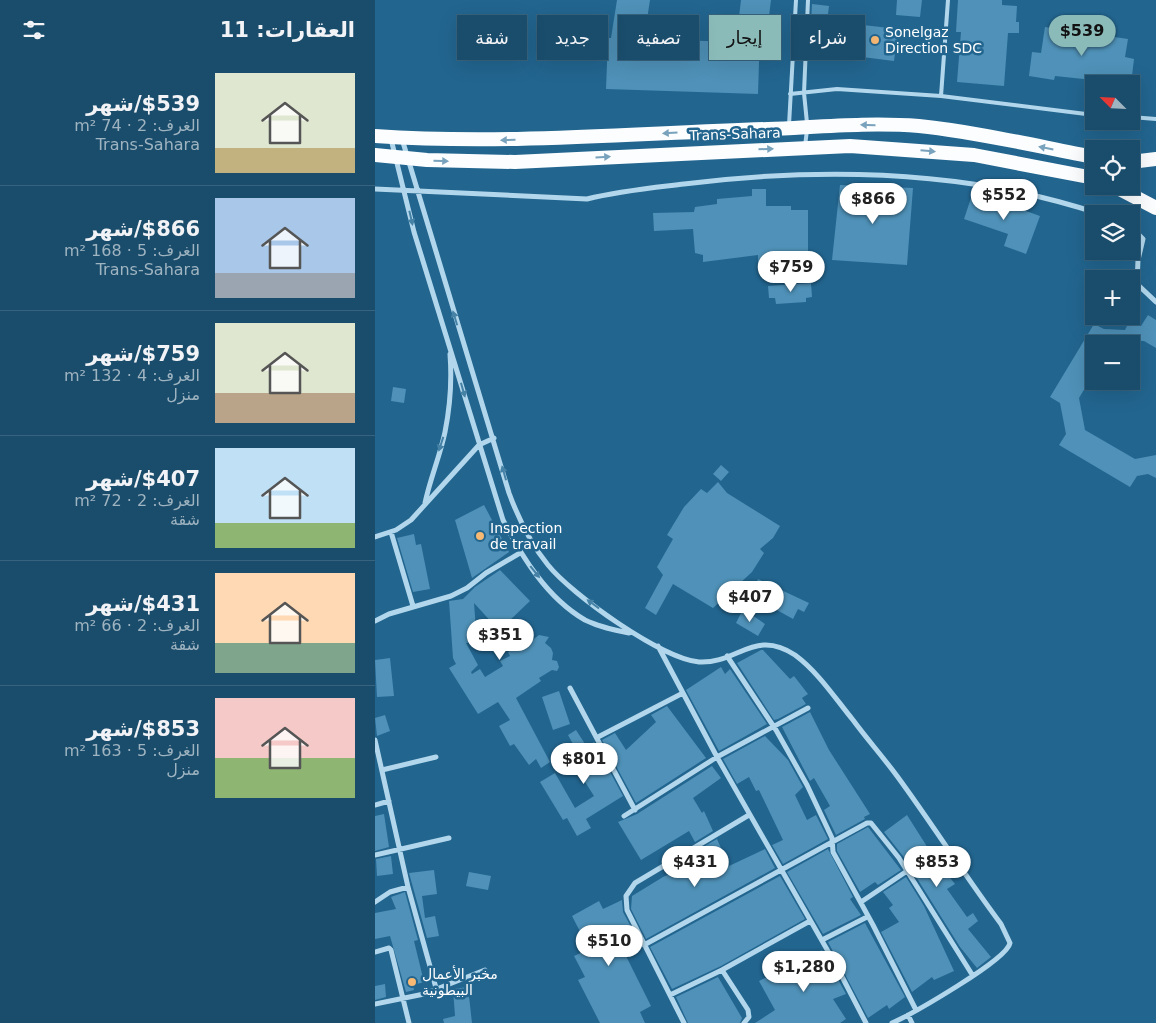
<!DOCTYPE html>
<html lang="ar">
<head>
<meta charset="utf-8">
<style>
	:root { --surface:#1a4c6b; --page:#235371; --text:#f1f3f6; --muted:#9fb4c1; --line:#38637e; --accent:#8bbbb9 }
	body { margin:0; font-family:"DejaVu Sans","Noto Naskh Arabic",sans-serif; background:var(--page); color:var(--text); direction:rtl; height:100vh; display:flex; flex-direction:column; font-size:19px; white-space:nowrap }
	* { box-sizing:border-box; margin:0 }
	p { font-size:16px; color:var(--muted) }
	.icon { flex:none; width:28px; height:28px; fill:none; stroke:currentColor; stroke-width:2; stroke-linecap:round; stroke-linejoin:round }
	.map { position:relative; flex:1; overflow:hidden; direction:ltr }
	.sheet { display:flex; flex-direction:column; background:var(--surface); width:375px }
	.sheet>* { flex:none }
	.banner { position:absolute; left:15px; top:15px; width:475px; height:45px; direction:rtl; display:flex; gap:10px }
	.needle { width:32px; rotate:294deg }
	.buttons { position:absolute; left:710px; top:75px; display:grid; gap:10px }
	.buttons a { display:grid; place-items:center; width:55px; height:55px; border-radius:0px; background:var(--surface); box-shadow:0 5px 20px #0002,0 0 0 1px var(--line); font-size:25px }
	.price { position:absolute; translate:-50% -42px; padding:0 11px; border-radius:18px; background:#fff; color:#222; font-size:16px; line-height:32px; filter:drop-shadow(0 1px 2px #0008) }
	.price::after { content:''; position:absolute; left:50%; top:30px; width:15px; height:11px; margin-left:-8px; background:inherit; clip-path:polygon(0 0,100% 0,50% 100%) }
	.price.on { background:var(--accent); color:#111 }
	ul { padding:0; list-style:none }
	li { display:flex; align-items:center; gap:15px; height:125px; padding:0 20px }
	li+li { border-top:1px solid var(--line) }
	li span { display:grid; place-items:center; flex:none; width:140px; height:100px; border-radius:0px; color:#555 }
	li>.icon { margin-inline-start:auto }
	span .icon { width:60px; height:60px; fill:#fffc; stroke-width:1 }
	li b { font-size:21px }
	h2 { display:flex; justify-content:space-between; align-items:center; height:60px; padding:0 20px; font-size:21px }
	.pill { padding:0 18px; border-radius:0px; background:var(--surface); box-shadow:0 5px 20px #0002,0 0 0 1px var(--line); font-size:18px; line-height:45px }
	.pill.on { background:var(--accent); color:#111 }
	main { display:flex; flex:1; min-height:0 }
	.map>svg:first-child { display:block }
	.building { fill:#4f91b8 }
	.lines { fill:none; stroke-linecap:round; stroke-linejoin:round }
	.service { stroke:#b2d7ec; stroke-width:4 }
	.minor { stroke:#b2d7ec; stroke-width:5 }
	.trunk { stroke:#fbfdff; stroke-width:14 }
	.oneway { fill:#79a2bc }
	.oneway2 { fill:#4682a6 }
	.poi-dot { fill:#f8b974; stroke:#22658f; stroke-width:2 }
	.labels { text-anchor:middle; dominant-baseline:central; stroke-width:5; stroke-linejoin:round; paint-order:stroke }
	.poi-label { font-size:14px; fill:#fff; stroke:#22658f; text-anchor:start }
	.street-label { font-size:14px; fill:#fff; stroke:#22658f }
</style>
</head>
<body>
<main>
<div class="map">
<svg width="781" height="1023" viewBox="0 0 781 1023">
	<rect width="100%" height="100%" fill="#22658f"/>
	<!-- building -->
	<path class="building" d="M242 0H275L269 39 361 42 366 0H396L392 32 385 31 383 94 231 89 233 38H236Z
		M522 0H547L545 17 521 15Z
		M583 0H627V5L642 6 641 22H644V33H633L629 86 582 82 586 32H581Z
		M437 4 454 6 451 30 487 35 488 25 523 29 519 61 440 51 441 41H435Z
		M670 27 753 39 750 57 759 59 756 84 680 76 679 80 654 76 657 52 666 53Z
		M465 185 538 188 532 265 457 260Z
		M377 189H391V206H416V210H433V251H426V265H383V255L328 262V255L320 253 318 229 279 231 278 213 319 212 320 207 342 204V199L377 196Z
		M598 192 665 216 651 254 629 246 633 234 589 219Z
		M436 283 437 297 431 298V302L401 304 400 298H394L393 286Z
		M773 315 781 320V348L769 341 752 340 750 344H719V373L704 398 710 430 760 459 781 455V478L773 474 762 476 755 487 684 445 691 434 685 403 675 397 719 324 729 329 750 330 752 326H766Z
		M18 387 31 389 29 403 16 401Z
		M346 465 354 472 346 481 338 474Z
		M343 482 352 493 405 526 398 538 385 549 389 553 377 572 338 608 298 584 281 615 270 608 288 575 282 567 298 539 292 535 309 507 326 489 332 493Z
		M109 505 134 552 97 578 80 520Z
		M39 534 41 545 46 544 55 589 38 592 22 538Z
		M125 570 155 601 133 622 139 628 130 637 99 603 102 642 91 643 103 665 96 672 97 674 105 669 110 677 128 666 125 661 135 656 133 652 145 645 147 648 164 635 174 637 170 643 176 648 178 653 177 660 182 661 184 667 182 671 177 670 164 678 166 681 141 698 175 762 166 768 161 759 154 765 139 744 135 746 124 726 135 720 123 702 103 714 74 668 81 664 78 658 74 601 88 599 100 587Z
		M383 579 434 603 429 612 423 609 418 619 384 600 387 593 379 588Z
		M368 609 390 624 383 636 361 623Z
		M386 650H388L415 679 419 676 433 694 427 698 431 704 403 719 399 720 362 663Z
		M15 658 19 696 2 697 0 660Z
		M346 667 350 674 355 669 392 724 344 751 311 690Z
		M184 691 195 724 178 730 167 697Z
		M292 706 331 758 261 803 227 740 240 733 251 750 281 722 276 715Z
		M435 712 454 750 495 814 489 817 490 819 461 835 449 810 455 806 439 778 435 781 407 727Z
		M10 715 15 731 2 736 0 718Z
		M201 730 212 747 219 742 248 796 211 819 216 828 202 836 192 818 188 820 165 782 180 773 200 808 219 796 189 749 198 744 193 735Z
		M390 736 413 760 428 787 420 795 432 820 441 815 453 839 408 864 397 845 408 840 384 790 381 791 374 777 362 784 348 759Z
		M337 766 346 778 318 798 327 813 329 811 338 831 320 842 314 831 266 860 243 822 262 814Z
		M9 814 14 847 0 851V816Z
		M532 815 558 856 580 884 572 889 592 917 598 913 603 921 593 929 616 957 602 968 585 947 528 856 509 832Z
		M493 827 526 870 503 885 500 882 485 892 462 851V844Z
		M342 839 354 866 390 849 400 868 271 939 256 909 257 896 288 877 327 859 323 850Z
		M453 849 478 897 475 899 486 915 448 934 412 872Z
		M16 856 18 874 2 876 1 859Z
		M59 870 62 894 47 896 50 918 60 916 64 936 52 938 34 873Z
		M94 872 116 876 113 890 91 886Z
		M405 876 430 919 346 966 297 989 275 947Z
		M531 877 549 906 579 971 559 980 557 977 537 992 506 932 524 922 514 908 518 905 508 892Z
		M30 892 43 940 39 941 49 982 38 985 39 990 31 992 15 936 0 939V913L21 909 16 897Z
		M247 900 248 912 255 925 240 934 276 1006 265 1012 270 1023H225L203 980 210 977 199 956 214 949 197 916 224 901 228 909Z
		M490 923 530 997 514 1009 512 1005 493 1018 453 942Z
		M447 950 471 994 458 999 471 1019 465 1023H380L400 1010 384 981Z
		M343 977 367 1018 365 1023H313L301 997Z
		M10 984 11 997 0 1000V986Z
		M93 987 97 1023H69L68 1019 80 1016 78 989Z"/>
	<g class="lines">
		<!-- service -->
		<path class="service" d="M418 45 430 46
			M415 94 462 89 566 96 719 115
			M566 96 573 0
			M756 117 781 119
			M432 123 429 93 433 0
			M414 125 421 0
			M430 146 432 130"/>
		<!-- minor -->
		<path class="minor" d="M16 139 39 232 128 520C147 557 172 598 210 620 224 627 239 630 254 633
			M27 139 134 493C144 520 155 543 173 565 196 594 287 659 324 662 362 664 380 628 420 655 443 672 460 698 478 720 492 739 508 757 522 776 558 825 590 876 626 924L635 943C632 960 537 1014 517 1023
			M0 189 212 199C244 191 276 188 309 184 446 167 593 170 725 214
			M756 227 768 239 763 260 762 284 781 302
			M50 503C55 479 65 456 70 432 75 407 77 380 75 354
			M16 532 38 606
			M0 537 21 530 36 520 104 445 119 438
			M0 621 14 614 76 596 92 588 111 573 145 553
			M283 646 342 757 462 967 491 1023
			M352 656 401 730 432 785 457 838 458 852 498 925 541 1010
			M195 688 260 810
			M223 737 308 693
			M0 740 33 887 61 988
			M7 770 61 757
			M0 805 14 801
			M249 816 342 757 433 708
			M0 855 74 838
			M0 902 15 892 33 887
			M486 902 532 871
			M447 940 492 917
			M269 945 492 823H496L524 858 598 976
			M0 952 14 948 16 950 34 1023
			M347 970 373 1010 374 1017 369 1023
			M295 995 347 970 435 921
			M0 1004 49 994 110 970
			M533 1015 537 1023
			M309 1023 252 910 251 896 260 883 374 815"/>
		<!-- trunk -->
		<path class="trunk" d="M0 136C131 145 262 133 393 129 443 127 494 122 544 126 602 132 661 146 719 157
			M0 155 52 160 140 162 475 146 599 155 719 178
			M756 162 781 159
			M739 186 781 208"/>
	</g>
	<!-- one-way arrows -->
	<defs><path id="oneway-solid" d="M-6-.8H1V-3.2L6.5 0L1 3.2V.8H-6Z" transform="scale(1.25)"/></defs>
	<g class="oneway">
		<use href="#oneway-solid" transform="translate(493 125) rotate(-179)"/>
		<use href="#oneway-solid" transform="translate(295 133) rotate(177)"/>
		<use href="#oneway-solid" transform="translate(133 140) rotate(179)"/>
		<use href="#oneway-solid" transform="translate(671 148) rotate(-169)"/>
		<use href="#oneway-solid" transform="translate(391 149) rotate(-2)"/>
		<use href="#oneway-solid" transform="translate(553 151) rotate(5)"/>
		<use href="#oneway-solid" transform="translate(228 157) rotate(-3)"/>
		<use href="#oneway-solid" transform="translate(66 161) rotate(2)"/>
	</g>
	<g class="oneway2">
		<use href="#oneway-solid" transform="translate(36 218) rotate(77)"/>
		<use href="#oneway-solid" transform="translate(80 318) rotate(-107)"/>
		<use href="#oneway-solid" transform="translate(88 390) rotate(74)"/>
		<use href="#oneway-solid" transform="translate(66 444) rotate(108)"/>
		<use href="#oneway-solid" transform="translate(129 473) rotate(-106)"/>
		<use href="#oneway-solid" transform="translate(160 572) rotate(51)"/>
		<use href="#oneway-solid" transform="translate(218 604) rotate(-144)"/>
	</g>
	<!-- markers -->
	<g class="poi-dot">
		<circle cx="500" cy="40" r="5"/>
		<circle cx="105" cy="536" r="5"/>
		<circle cx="37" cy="982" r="5"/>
	</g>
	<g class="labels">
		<!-- poi labels -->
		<g class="poi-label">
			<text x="510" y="32">Sonelgaz<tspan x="510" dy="16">Direction SDC</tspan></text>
			<text x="115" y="528">Inspection<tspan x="115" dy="16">de travail</tspan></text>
			<text x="47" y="974">مخبر الأعمال<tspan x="47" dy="16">البيطونية</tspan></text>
		</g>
		<!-- street labels -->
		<g class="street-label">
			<text transform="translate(360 134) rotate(-2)">Trans-Sahara</text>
		</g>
	</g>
</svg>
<div class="buttons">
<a><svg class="needle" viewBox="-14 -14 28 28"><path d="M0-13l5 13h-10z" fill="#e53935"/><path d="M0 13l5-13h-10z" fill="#9fb4c1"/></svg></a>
<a><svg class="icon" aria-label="locate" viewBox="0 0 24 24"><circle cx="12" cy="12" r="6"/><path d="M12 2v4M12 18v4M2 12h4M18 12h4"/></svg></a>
<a><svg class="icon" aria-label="layers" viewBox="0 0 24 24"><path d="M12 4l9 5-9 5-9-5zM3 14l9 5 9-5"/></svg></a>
<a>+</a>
<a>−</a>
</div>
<b class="price on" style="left:707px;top:57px">$539</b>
<b class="price" style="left:629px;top:221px">$552</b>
<b class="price" style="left:498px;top:225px">$866</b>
<b class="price" style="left:416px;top:293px">$759</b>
<b class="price" style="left:375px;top:623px">$407</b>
<b class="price" style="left:125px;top:661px">$351</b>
<b class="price" style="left:209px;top:785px">$801</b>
<b class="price" style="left:320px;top:888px">$431</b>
<b class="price" style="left:562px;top:888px">$853</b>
<b class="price" style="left:234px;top:967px">$510</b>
<b class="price" style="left:429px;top:993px">$1,280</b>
<div class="banner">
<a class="pill">شراء</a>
<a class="pill on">إيجار</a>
<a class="pill">تصفية</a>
<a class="pill">جديد</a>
<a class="pill">شقة</a>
</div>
</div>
<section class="sheet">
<h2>العقارات: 11<svg class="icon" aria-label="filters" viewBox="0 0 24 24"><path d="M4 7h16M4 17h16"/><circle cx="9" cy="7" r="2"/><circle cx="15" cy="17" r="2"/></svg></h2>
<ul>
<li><span style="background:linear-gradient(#dfe7d0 75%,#c2b280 0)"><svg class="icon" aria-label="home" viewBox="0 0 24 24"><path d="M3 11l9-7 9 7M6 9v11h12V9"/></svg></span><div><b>$539/شهر</b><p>الغرف: 2 · 74 m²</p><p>Trans-Sahara</p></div></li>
<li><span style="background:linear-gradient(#a9c7e8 75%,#9aa5b1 0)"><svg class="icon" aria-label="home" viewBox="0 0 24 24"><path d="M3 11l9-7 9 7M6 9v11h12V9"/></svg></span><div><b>$866/شهر</b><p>الغرف: 5 · 168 m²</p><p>Trans-Sahara</p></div></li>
<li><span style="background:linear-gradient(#dfe7d0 70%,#b9a48a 0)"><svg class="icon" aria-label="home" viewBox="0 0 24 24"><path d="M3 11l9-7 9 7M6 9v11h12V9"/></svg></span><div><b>$759/شهر</b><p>الغرف: 4 · 132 m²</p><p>منزل</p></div></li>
<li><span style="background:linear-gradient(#bfe0f5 75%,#8fb573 0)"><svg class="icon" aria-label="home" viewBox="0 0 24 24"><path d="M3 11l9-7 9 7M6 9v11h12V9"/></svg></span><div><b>$407/شهر</b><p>الغرف: 2 · 72 m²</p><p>شقة</p></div></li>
<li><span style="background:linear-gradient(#ffd9b3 70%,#7fa58c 0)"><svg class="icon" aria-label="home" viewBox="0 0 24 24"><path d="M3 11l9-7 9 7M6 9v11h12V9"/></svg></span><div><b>$431/شهر</b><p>الغرف: 2 · 66 m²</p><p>شقة</p></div></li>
<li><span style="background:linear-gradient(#f6c9c9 60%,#8fb573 0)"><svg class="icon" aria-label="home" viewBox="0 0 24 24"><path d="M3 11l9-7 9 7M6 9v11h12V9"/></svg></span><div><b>$853/شهر</b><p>الغرف: 5 · 163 m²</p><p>منزل</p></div></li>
</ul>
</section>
</main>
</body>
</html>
